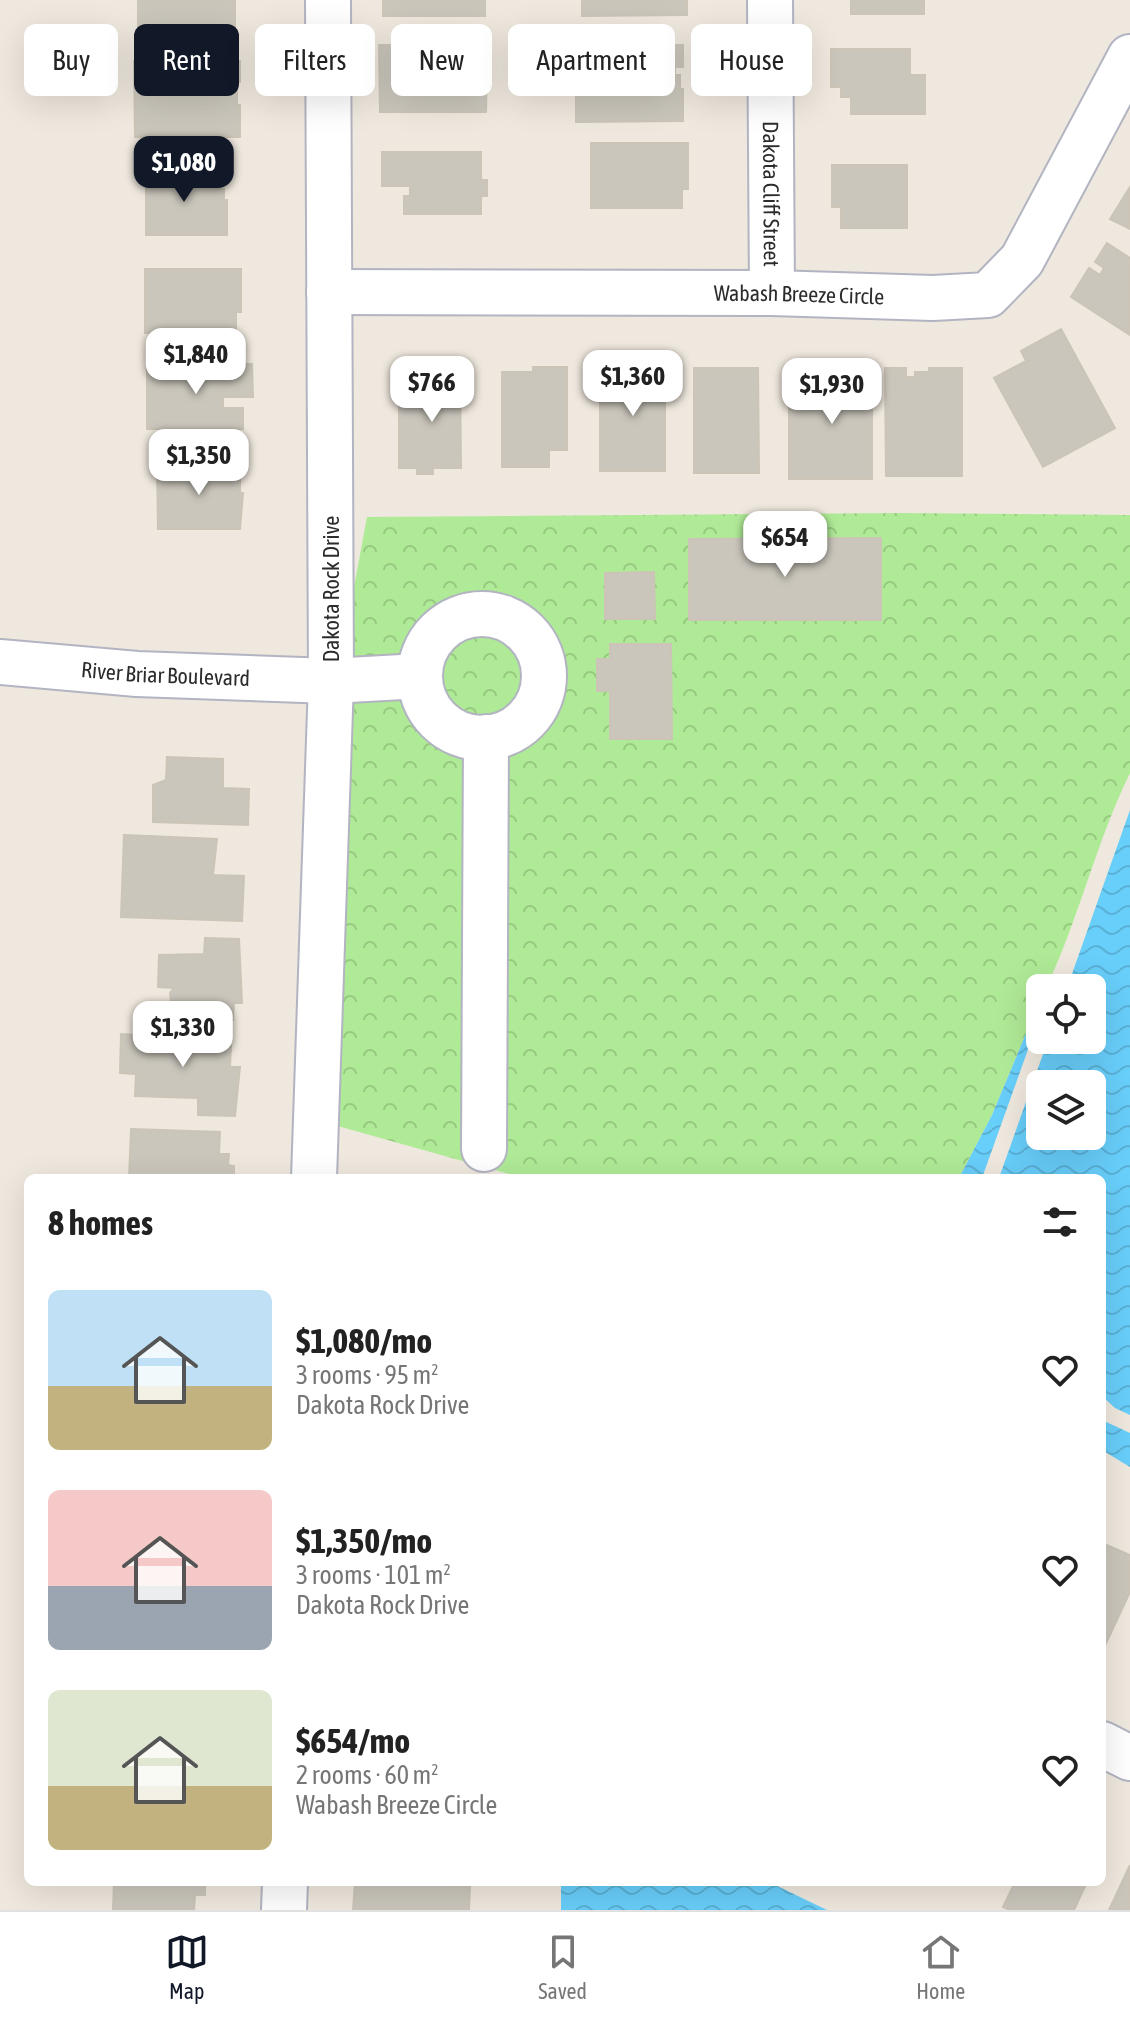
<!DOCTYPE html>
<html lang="en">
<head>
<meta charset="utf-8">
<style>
	:root { --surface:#fff; --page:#f6f6f6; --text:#222; --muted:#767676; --line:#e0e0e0; --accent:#111827 }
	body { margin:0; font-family:"Asap Condensed",sans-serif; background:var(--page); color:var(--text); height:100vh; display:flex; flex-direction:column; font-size:30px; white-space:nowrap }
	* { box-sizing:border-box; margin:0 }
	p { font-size:26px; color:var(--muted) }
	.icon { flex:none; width:44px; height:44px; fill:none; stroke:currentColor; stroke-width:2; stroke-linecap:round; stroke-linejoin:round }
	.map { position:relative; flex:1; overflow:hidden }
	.drawer { position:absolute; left:24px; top:1174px; width:1082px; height:712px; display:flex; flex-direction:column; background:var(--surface); border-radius:12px; box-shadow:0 8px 32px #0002 }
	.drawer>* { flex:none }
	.banner { position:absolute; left:24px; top:24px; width:1082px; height:72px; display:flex; gap:16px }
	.controls { position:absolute; left:1026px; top:974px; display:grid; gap:16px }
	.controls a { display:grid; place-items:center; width:80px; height:80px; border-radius:12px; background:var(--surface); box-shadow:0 8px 32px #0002; font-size:40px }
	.price { position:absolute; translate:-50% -68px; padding:0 18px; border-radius:16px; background:#fff; color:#222; font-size:26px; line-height:52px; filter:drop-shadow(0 2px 4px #0008) }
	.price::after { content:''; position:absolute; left:50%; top:48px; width:24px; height:18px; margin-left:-12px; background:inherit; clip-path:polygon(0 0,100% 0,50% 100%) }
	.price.active { background:var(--accent); color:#fff }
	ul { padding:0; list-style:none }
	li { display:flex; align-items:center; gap:24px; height:200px; padding:0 24px }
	li span { display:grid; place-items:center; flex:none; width:224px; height:160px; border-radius:12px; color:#555 }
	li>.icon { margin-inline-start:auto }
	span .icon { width:96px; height:96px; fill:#fffc; stroke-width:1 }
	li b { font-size:34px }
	h2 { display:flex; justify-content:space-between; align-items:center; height:96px; padding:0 24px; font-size:34px }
	.tag { padding:0 28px; border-radius:12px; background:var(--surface); box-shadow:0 8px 32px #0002; font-size:28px; line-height:72px }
	.tag.active { background:var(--accent); color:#fff }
	.dock { display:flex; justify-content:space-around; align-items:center; height:112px; border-top:2px solid var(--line); background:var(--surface); font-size:22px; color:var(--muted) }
	.dock a { display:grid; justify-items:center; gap:4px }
	.dock .active { color:var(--accent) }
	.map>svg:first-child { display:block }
	.park { fill:url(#park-crowns) }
	.water { fill:url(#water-waves); fill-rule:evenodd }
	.building { fill:#cac6bc; stroke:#cbc4b7; stroke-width:2 }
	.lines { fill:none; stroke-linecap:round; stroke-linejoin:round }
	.minor-casing { stroke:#b2b4c1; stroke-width:48 }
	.minor { stroke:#fff; stroke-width:44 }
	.labels { text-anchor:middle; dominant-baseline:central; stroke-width:6; stroke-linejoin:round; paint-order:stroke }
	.street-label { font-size:22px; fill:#2c2c2c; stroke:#fff }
</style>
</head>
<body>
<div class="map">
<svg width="1130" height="1910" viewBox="0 0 1130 1910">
	<defs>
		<pattern id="park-crowns" width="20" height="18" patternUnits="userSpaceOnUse" patternTransform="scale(2)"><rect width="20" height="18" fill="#afea96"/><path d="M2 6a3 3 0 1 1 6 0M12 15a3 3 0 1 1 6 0" fill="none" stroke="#97c981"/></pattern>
		<pattern id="water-waves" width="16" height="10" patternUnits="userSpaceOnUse" patternTransform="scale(2)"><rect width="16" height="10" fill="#68cefa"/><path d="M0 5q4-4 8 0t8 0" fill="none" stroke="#5ab1d6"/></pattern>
	</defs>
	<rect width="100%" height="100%" fill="#efe8de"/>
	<!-- park -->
	<path class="park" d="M902 513 1130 515V773C1096 842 1079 919 1046 988H1040V1000L992 1115 959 1178H523L334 1125 349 614 367 517Z"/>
	<!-- water -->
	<path class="water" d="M1130 810V1415L1115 1408 1102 1396V1178H999L1048 1040H1092V988H1067ZM1092 1084V1136H1040V1084Z
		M1040 1000V1016L982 1178H959L992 1115Z
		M1102 1420 1130 1433V1467L1102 1450Z
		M561 1882H769L827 1910H561Z"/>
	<!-- building -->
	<path class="building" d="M138 0H235V31H138Z
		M383 0H485V16H383Z
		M582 0H687V15L582 16Z
		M851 0H924V14H851Z
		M379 45 487 46 486 112H380Z
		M683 45V67H675V75H680V89H683V121L576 122V46Z
		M831 49H910V75H925V114H851V97H841V87H831Z
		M134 61H240V82H232V88H237V105H240V137H135Z
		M591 143H688V189H682V208H591Z
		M382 152H481V180H487V196H481V214H404V196H410V186H382Z
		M832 165H907V228H841V207H832Z
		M146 170H212V189H224V200H227V235H146Z
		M1130 187V229L1110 219Z
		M1107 243 1130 258V335L1071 297 1089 268 1100 275 1104 268 1095 262Z
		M145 269H241V312H236V333H145Z
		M1061 329 1115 428 1043 467 994 378 1026 361 1021 351Z
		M642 362H665V471H600V364H634V374H642Z
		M147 364H252L253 397H223V408H243V429H147Z
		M533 367H567V450H549V467H502V372H533Z
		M824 367H872V479H789V382L824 381Z
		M694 368H758L759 473H694Z
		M885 368H906V377H915V372H929V368H962V476H886Z
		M426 369H460L461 468H433V474H417V468H399V392H417V397H426Z
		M157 464H240V493H243L240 529H158Z
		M881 538V620H689V539Z
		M654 572 655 619H605V573Z
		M610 644H671L672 739H610V691H597V659H610Z
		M167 757 223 759V788L249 789 248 825 153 822V785L166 780Z
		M124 835 217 839 213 875 244 876 242 921 121 917Z
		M205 938 239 939 242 1003H234L233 1020 173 1019 170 993 174 988 158 987 159 955 204 954Z
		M137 1032 221 1034V1046H231L230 1067H240L235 1116 198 1115V1098L135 1096 136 1074 120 1073 121 1034 137 1035Z
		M131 1129 220 1132 219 1154H229L228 1165 234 1166V1178H129Z
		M1102 1543 1130 1555V1592L1102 1652Z
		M1130 1865V1910H1109Z
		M114 1882H205V1895H195L194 1910H113Z
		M355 1882 470 1886 469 1910H353Z
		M1015 1882H1087L1074 1910H1010L1003 1907Z"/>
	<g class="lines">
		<defs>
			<g id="minor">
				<path id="s1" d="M770 0 772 293"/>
				<path id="s2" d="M329 292 772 293 933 298 988 295 1022 260 1130 57"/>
				<circle cx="482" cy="676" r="62"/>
				<path id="s3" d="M0 662 137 674 331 681 420 676"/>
				<path d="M484 1149 486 737"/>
				<path d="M314 1178 331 681 328 0"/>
				<path d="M1102 1744 1130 1758"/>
				<path d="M284 1910 285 1882"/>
			</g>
		</defs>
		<!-- minor casing -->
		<use href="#minor" class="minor-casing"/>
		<!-- minor -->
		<use href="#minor" class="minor"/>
	</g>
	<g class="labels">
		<!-- street labels -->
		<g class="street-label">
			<text stroke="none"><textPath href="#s1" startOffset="194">Dakota Cliff Street</textPath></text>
			<text stroke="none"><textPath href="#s2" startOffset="470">Wabash Breeze Circle</textPath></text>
			<text transform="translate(331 589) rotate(-90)">Dakota Rock Drive</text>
			<text stroke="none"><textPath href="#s3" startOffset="166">River Briar Boulevard</textPath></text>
		</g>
	</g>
</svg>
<div class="controls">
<a><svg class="icon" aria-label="locate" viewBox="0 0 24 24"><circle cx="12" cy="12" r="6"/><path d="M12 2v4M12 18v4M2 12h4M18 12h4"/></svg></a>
<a><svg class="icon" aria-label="layers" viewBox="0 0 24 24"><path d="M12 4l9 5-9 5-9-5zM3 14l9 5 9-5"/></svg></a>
</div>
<b class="price active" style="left:184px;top:204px">$1,080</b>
<b class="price" style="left:196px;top:396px">$1,840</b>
<b class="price" style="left:633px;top:418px">$1,360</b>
<b class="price" style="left:432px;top:424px">$766</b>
<b class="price" style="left:832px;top:426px">$1,930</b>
<b class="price" style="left:199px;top:497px">$1,350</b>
<b class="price" style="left:785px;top:579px">$654</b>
<b class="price" style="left:183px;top:1069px">$1,330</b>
<div class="banner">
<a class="tag">Buy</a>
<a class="tag active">Rent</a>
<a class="tag">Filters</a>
<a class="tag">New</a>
<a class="tag">Apartment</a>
<a class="tag">House</a>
</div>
<section class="drawer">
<h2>8 homes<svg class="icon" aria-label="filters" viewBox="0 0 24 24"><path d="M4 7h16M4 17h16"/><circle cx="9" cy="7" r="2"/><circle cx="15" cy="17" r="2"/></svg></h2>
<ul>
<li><span style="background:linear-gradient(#bfe0f5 60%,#c2b280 0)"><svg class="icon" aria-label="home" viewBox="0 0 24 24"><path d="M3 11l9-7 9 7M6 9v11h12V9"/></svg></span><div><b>$1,080/mo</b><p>3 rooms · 95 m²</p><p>Dakota Rock Drive</p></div><svg class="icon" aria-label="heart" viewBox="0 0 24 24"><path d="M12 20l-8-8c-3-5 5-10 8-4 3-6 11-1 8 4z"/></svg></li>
<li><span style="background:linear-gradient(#f6c9c9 60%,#9aa5b1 0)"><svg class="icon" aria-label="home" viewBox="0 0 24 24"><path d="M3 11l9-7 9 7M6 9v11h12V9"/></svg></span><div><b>$1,350/mo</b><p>3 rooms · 101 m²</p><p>Dakota Rock Drive</p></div><svg class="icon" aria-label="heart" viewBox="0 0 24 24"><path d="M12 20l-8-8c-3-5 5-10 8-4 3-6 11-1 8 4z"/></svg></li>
<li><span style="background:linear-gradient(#dfe7d0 60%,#c2b280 0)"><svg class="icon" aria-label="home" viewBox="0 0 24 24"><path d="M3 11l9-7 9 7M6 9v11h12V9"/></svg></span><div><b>$654/mo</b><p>2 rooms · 60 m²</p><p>Wabash Breeze Circle</p></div><svg class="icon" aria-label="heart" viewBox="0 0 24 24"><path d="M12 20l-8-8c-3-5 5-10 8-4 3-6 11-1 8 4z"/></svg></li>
</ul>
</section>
</div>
<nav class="dock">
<a class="active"><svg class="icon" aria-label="map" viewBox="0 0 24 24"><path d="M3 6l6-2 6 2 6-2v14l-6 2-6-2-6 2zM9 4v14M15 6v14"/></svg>Map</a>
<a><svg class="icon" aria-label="saved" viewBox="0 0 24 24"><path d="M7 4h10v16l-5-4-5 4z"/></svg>Saved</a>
<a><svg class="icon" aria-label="home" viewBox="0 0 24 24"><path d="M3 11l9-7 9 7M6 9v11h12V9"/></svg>Home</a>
</nav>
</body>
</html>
